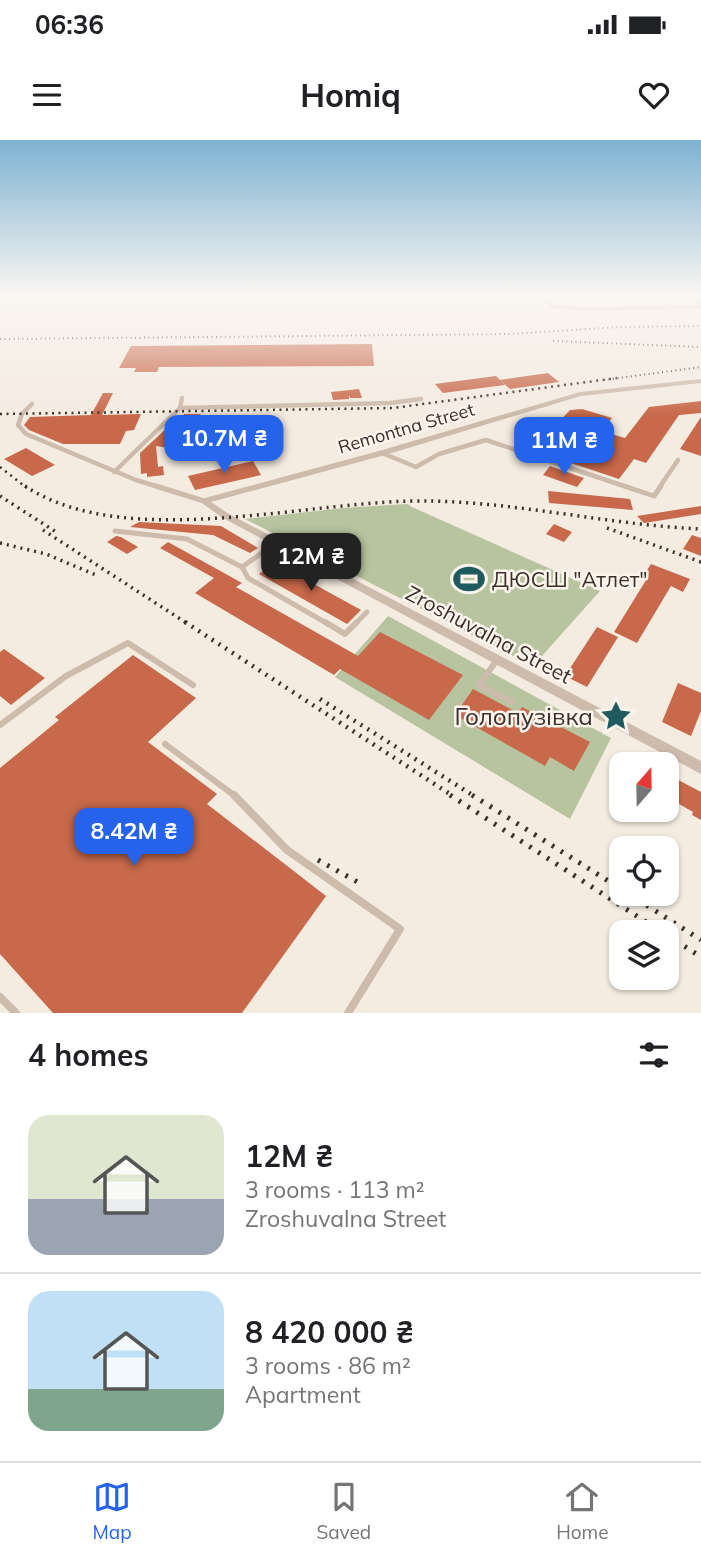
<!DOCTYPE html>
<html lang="en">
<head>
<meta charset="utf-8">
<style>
	:root { --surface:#fff; --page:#f6f6f6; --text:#202124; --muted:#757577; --line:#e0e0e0; --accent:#2563eb }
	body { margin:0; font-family:Mulish,sans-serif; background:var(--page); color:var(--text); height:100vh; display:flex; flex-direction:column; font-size:26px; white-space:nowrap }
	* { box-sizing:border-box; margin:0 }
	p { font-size:23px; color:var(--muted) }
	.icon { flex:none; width:38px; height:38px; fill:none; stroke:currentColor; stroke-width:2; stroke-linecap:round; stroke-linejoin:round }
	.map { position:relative; height:873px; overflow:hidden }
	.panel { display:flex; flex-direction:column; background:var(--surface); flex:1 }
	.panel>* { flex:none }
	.needle { width:46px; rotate:20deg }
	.controls { position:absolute; left:609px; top:612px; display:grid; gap:14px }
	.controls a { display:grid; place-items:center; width:70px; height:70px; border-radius:14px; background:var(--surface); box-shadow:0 2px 5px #0004; font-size:35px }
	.price { position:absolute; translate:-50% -60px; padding:0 16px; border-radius:14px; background:var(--accent); color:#fff; font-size:23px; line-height:46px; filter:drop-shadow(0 2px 4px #0008) }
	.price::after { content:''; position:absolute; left:50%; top:42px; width:21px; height:16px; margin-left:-10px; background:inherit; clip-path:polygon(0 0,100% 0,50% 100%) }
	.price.current { background:#222; color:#fff }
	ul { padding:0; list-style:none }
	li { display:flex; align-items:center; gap:21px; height:175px; padding:0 28px }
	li+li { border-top:2px solid var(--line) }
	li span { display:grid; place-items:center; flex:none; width:196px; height:140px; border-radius:21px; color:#555 }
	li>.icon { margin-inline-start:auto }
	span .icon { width:84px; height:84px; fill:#fffc; stroke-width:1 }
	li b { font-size:30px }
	h2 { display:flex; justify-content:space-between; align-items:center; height:84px; padding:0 28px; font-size:30px }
	.status { display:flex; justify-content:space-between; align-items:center; height:49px; padding:0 35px; background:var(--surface); direction:ltr }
	.status svg { height:19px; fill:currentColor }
	header { display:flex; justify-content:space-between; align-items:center; height:91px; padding:0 28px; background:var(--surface); font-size:32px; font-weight:700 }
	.menu { display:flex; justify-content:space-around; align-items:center; height:98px; border-top:2px solid var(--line); background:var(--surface); font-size:19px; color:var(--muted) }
	.menu a { display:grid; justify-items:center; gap:4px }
	.menu .current { color:var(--accent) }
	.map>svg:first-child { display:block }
	.green { fill:#b8c4a0 }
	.building { fill:#c8694b }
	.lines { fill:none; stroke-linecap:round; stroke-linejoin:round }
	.lane-far4 { stroke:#cdbbac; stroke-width:3.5 }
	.lane-far3 { stroke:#cdbbac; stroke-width:4.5 }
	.lane-far2 { stroke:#cdbbac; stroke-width:5 }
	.lane-far1 { stroke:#cdbbac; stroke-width:6 }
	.lane { stroke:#cdbbac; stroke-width:8 }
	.street { fill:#cdbbac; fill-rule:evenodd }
	.rail-far4 { stroke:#3b302b; stroke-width:2; stroke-dasharray:1 3.5; stroke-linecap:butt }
	.rail-far3 { stroke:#3b302b; stroke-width:2.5; stroke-dasharray:2 4.5; stroke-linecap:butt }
	.rail-far2 { stroke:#3b302b; stroke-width:3.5; stroke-dasharray:2 5; stroke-linecap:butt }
	.rail-far1 { stroke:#3b302b; stroke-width:4.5; stroke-dasharray:2 6; stroke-linecap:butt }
	.rail { stroke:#3b302b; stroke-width:5; stroke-dasharray:2.5 8; stroke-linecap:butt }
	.labels { text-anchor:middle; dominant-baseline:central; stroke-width:5; stroke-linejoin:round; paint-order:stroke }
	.far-street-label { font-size:18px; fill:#3b302b; stroke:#fbf5ee }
	.poi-label { font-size:21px; fill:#3b302b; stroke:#fbf5ee; text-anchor:start }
	.street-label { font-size:21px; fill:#3b302b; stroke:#fbf5ee }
	.near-poi-label { font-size:24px; fill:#3b302b; stroke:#fbf5ee; text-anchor:end }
</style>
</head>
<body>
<div class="status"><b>06:36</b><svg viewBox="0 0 49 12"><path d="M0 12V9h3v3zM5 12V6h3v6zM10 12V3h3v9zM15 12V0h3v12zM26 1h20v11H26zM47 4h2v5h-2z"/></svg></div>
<header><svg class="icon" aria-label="menu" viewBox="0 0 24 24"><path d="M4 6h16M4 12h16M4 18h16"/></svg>Homiq<svg class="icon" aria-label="heart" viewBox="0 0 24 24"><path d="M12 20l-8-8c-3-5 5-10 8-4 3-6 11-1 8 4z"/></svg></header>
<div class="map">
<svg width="701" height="873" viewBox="0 0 701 873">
	<rect width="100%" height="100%" fill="#f4ebe1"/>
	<!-- green -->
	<path class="green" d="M407 364 412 367 600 451 533 526 245 379 343 368Z
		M388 476 611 598 570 679 335 537Z"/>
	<!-- building -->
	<path class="building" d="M372 204 374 226 159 227 157 232H134L136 228H119L131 206Z
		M548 233 559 242 510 249 500 240Z
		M496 236 505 245 443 253 435 244Z
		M359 249 362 258H350L349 255V259L333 260 331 252Z
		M103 253H113L102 275 141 274 134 290 126 291 120 304H63L29 290 24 285 30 277 91 275Z
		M701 261V273L679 275 646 323 634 319 619 339 532 310 570 270 582 269 612 278 601 291 625 298 649 267Z
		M184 274H201L171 305 167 297 168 308 156 306 158 327 163 326 164 335 147 337V333L141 334 140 313 169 286 180 287Z
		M701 277V316L680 309Z
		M26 308 43 318 55 325 32 336 4 319Z
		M253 321 261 335 195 350 188 336Z
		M550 326 584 338 577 347 543 335Z
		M548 351 630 359 633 370 549 363Z
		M701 366V374L644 383 637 376Z
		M139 382 221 386 258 408 250 413 213 395 130 387Z
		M554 384 572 392 564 402 546 394Z
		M692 395 701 398V416L683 409Z
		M116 396 121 397 138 407 127 414 107 402Z
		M168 402 242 443 236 447 358 516 380 492 463 535 429 580 340 529 334 535 195 453 214 438 160 408Z
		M274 422 361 470 347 484 259 434Z
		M651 424 690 439 683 452 671 446 637 503 614 492 648 437 644 435Z
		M597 487 618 497 587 547 565 536Z
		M4 509 45 538 11 565 0 556V512Z
		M133 515 196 558 148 602 217 654 207 664 326 756 242 873H53L0 814V628L59 580 55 577Z
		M678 543 701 553V571L691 596 662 582Z
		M473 549 518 573 522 567 590 602 574 631 550 617 545 626 455 575Z
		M667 634 701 652V680L692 675 693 672 667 657Z"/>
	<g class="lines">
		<!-- lane-far4 -->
		<path class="lane-far4" d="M698 159 701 162
			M549 160 550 166 585 169 701 167"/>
		<!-- lane-far3 -->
		<path class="lane-far3" d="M32 264 22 274 18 285 26 294 136 340 162 348
			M180 268 390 263 421 259
			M382 313 416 327 439 314 486 300 630 348
			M114 332 180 268 182 258
			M659 348 678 320"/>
		<!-- lane-far2 -->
		<path class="lane-far2" d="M156 346 204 361
			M624 346 654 356 661 346
			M115 391 187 399 242 427 276 403
			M242 427 248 438 328 484
			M355 484 367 472"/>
		<!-- lane-far1 -->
		<path class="lane-far1" d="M325 482 345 494 357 482
			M497 520 479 545 512 562
			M0 585 66 536 128 503 193 545
			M165 604 235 656"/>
		<!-- lane -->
		<path class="lane" d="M234 655 287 710 400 789 348 873
			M0 857 16 873"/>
		<!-- street -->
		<path class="street" d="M701 239V243L581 256 385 315 211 362 229 374 701 621V634L223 378 199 361 201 359 379 311 580 252Z"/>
		<!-- rail-far4 -->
		<path class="rail-far4" d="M0 199 511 194 619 187 701 186
			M553 201 701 207
			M604 240 701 227"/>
		<!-- rail-far3 -->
		<path class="rail-far3" d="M0 274 393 268 617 238
			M0 327 27 348"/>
		<!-- rail-far2 -->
		<path class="rail-far2" d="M25 346C128 414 313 358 432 361 522 363 611 385 701 389
			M0 356 56 392
			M607 388 701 422
			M43 390 188 484
			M0 403 46 414 96 435"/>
		<!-- rail-far1 -->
		<path class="rail-far1" d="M185 482 453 656
			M320 559 474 656"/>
		<!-- rail -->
		<path class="rail" d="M450 655 663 793
			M472 655 621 749
			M318 720 363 745
			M629 754 701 800
			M667 795 701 817"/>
	</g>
	<!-- sky -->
	<linearGradient id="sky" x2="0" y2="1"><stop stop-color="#7eb2d2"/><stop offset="0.56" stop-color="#faf6f2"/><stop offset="1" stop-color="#faf6f2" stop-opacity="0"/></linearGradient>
	<rect width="701" height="276" fill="url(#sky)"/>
	<!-- icons -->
	<defs>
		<symbol id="stadium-bare" viewBox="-9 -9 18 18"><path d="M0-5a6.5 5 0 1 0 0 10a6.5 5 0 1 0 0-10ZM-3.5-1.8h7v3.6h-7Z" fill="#1f5a5e" stroke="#fbf5ee" stroke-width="2.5" paint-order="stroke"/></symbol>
		<symbol id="sight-bare" viewBox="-9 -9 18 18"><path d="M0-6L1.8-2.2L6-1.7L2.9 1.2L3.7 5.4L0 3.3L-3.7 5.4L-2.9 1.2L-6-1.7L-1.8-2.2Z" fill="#1f5a5e" stroke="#fbf5ee" stroke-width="2.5" paint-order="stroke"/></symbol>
	</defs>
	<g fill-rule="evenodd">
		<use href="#stadium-bare" x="447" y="417" width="44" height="44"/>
		<use href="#sight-bare" x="594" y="554" width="44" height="44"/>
	</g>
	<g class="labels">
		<!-- far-street labels -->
		<g class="far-street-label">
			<text transform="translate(406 288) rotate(-16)">Remontna Street</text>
		</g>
		<!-- poi labels -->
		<g class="poi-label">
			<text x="492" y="439">ДЮСШ "Атлет"</text>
		</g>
		<!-- street labels -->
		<g class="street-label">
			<text transform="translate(489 494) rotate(28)">Zroshuvalna Street</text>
		</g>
		<!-- near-poi labels -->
		<g class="near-poi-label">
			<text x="593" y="576">Голопузівка</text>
		</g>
	</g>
</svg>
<div class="controls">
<a><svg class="needle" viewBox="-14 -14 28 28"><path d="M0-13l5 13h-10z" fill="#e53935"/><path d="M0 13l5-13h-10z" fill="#757577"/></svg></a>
<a><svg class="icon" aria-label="locate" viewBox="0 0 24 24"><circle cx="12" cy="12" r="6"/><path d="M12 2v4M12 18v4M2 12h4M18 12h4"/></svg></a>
<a><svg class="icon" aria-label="layers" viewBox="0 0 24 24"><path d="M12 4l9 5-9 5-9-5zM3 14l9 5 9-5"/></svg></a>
</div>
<b class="price" style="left:224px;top:335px">10.7M ₴</b>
<b class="price" style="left:564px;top:337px">11M ₴</b>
<b class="price current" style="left:311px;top:453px">12M ₴</b>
<b class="price" style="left:134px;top:728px">8.42M ₴</b>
</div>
<section class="panel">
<h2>4 homes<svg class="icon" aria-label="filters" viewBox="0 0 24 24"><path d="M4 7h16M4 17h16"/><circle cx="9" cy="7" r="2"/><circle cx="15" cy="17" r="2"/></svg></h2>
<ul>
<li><span style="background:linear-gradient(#dfe7d0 60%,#9aa5b1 0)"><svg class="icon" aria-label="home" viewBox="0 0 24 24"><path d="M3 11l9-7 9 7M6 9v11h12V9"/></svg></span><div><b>12M ₴</b><p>3 rooms · 113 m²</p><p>Zroshuvalna Street</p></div></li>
<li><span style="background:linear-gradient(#bfe0f5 70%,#7fa58c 0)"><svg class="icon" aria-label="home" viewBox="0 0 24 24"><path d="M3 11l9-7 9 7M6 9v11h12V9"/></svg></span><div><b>8 420 000 ₴</b><p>3 rooms · 86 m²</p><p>Apartment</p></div></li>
</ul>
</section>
<nav class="menu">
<a class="current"><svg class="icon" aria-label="map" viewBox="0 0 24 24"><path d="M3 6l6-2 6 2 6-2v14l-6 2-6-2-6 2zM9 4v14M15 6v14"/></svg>Map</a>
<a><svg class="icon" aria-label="saved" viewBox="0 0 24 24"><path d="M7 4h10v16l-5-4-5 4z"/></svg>Saved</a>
<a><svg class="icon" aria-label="home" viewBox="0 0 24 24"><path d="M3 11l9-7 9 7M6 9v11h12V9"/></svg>Home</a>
</nav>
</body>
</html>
